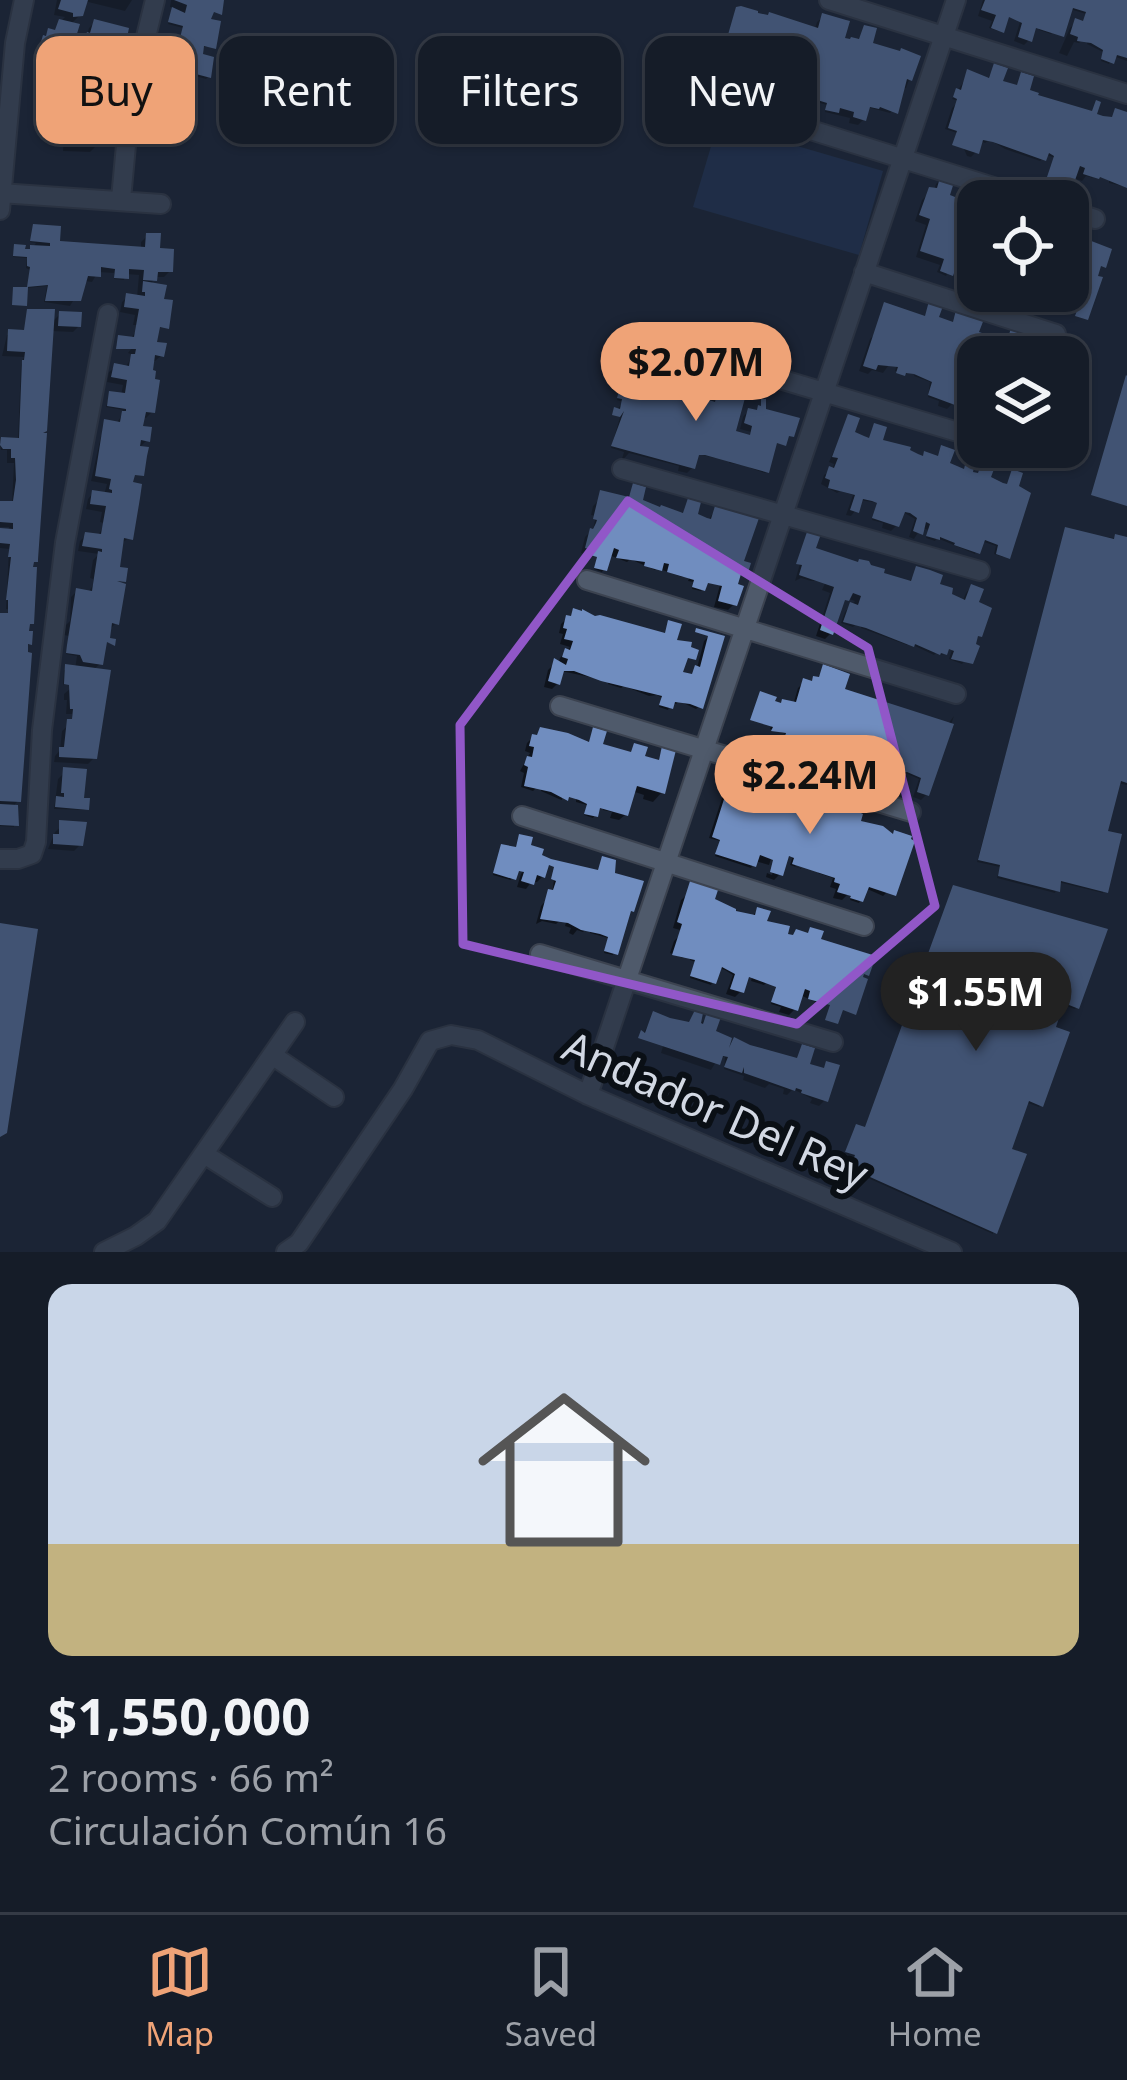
<!DOCTYPE html>
<html lang="en">
<head>
<meta charset="utf-8">
<style>
	:root { --surface:#151c28; --page:#1e2530; --text:#f1f3f6; --muted:#9da1a8; --line:#343a45; --accent:#efa377 }
	body { margin:0; font-family:"Noto Sans",sans-serif; background:var(--page); color:var(--text); height:100vh; display:flex; flex-direction:column; font-size:45px; white-space:nowrap }
	* { box-sizing:border-box; margin:0 }
	p { font-size:39px; color:var(--muted) }
	.icon { flex:none; width:66px; height:66px; fill:none; stroke:currentColor; stroke-width:2; stroke-linecap:round; stroke-linejoin:round }
	.map { position:relative; height:1252px; overflow:hidden }
	.drawer { display:flex; flex-direction:column; background:var(--surface); flex:1 }
	.drawer>* { flex:none }
	.banner { position:absolute; left:36px; top:36px; width:1056px; height:108px; display:flex; gap:24px }
	.controls { position:absolute; left:957px; top:180px; display:grid; gap:24px }
	.controls a { display:grid; place-items:center; width:132px; height:132px; border-radius:24px; background:var(--surface); box-shadow:0 3px 9px #0004,0 0 0 3px var(--line); font-size:60px }
	.price { position:absolute; translate:-50% -102px; padding:0 27px; border-radius:42px; background:var(--accent); color:#111; font-size:39px; line-height:78px; filter:drop-shadow(0 3px 6px #0008) }
	.price::after { content:''; position:absolute; left:50%; top:72px; width:36px; height:27px; margin-left:-18px; background:inherit; clip-path:polygon(0 0,100% 0,50% 100%) }
	.price.current { background:#222; color:#fff }
	ul { padding:0; list-style:none }
	li { display:grid; align-content:center; gap:24px; height:636px; padding:0 48px }
	li+li { border-top:3px solid var(--line) }
	li span { display:grid; place-items:center; height:372px; border-radius:24px; color:#555 }
	li>.icon { margin-inline-start:auto }
	span .icon { width:216px; height:216px; fill:#fffc; stroke-width:1 }
	li b { font-size:51px }
	.pill { padding:0 42px; border-radius:24px; background:var(--surface); box-shadow:0 3px 9px #0004,0 0 0 3px var(--line); font-size:42px; line-height:108px }
	.pill.current { background:var(--accent); color:#111 }
	.dock { display:flex; justify-content:space-around; align-items:center; height:168px; border-top:3px solid var(--line); background:var(--surface); font-size:33px; color:var(--muted) }
	.dock a { display:grid; justify-items:center; gap:6px }
	.dock .current { color:var(--accent) }
	.map>svg:first-child { display:block }
	.green { fill:#24395e }
	.shadow { fill:#0007; fill-rule:evenodd }
	.building { fill:#708dbf }
	.lines { fill:none; stroke-linecap:round; stroke-linejoin:round }
	.minor-casing { stroke:#3c4350; stroke-width:22 }
	.minor { stroke:#4f5a6b; stroke-width:18 }
	.marked { fill:none; stroke:#9157c8; stroke-width:9; stroke-linejoin:round }
	.labels { text-anchor:middle; dominant-baseline:central; stroke-width:12; stroke-linejoin:round; paint-order:stroke }
	.street-label { font-size:42px; fill:#d2d8e3; stroke:#0a0f15 }
</style>
</head>
<body>
<div class="map">
<svg width="1127" height="1252" viewBox="0 0 1127 1252">
	<rect width="100%" height="100%" fill="#1c2535"/>
	<!-- green -->
	<path class="green" d="M718 123 883 171 859 255 693 207Z"/>
	<!-- shadow -->
	<path class="shadow" d="M57 0H132L125 11 84 1 81 14 70 25 67 55 61 61 36 54 43 38 49 32 55 33 58 24 65 17 54 15Z
		M171 0H221L208 21 213 47H201L208 77 206 79 188 74 184 93 190 111 188 113 163 112 164 104 159 102 167 69 163 67 167 53H177L183 28 168 24 175 8 170 7Z
		M983 0H1121L1127 17V61L1113 56 1109 64 1101 61 1103 52 1087 44 1090 32 1079 43 1074 42 1067 56 1059 53 1070 28 1076 22 1083 24 1086 14 1070 9 1051 34 1039 30 1043 19 1039 10 1030 39 1024 45 1014 41 1021 19 997 7 1003 25 998 31 989 28 992 21 978 16Z
		M823 17 836 42 857 40 863 34 868 52 917 58 906 88 901 89 896 107 890 113 867 107 864 119 858 125 849 123 850 118 825 112 827 105 813 101V92L792 82 789 85 785 84 779 99 770 97 774 81 769 79 773 67 762 78 756 76 751 86H748L752 75 730 70 724 84 715 82 730 37 813 35 817 22Z
		M95 22 117 70 95 69 94 66 80 63 77 85 71 84 80 45 85 43 89 28Z
		M995 66 998 88 1109 120 1115 114 1127 134V187L1109 183V177L1086 175 1094 178 1086 176 1082 181 1073 178 1069 187 1047 179 1051 165 1058 159 1047 155 1040 161 1005 149 995 143 998 134 985 143 980 141 977 151 971 157 967 156 957 133 945 129 952 108 959 101 952 99 966 78 987 80Z
		M78 86 104 111 94 117 96 146 90 152 63 151 64 135 70 129V119L65 118 66 103Z
		M942 178 941 212 962 206 968 189 1005 201H978L976 285 967 282 974 268 961 264 971 235 946 276 937 272 940 265 916 257 926 225 915 221 922 200 928 194 932 196 936 184Z
		M34 227 58 229 56 249 61 244 68 245V249H74L78 246 96 247V250L102 251 106 247 124 249V252L132 253 141 250V242L147 236H157L156 260 164 252H171L170 271 164 277H155L151 284 163 287 161 301 170 303 166 327 156 328 154 344 163 346 161 356 155 361H152L151 387 156 388 152 412 146 418 142 417 140 428 149 430 147 440 141 446 137 445 135 457 144 458 142 468 136 474 132 473 130 485 139 486 129 538 120 544 116 569 125 570 123 580 118 586 122 587 116 623 110 629 106 628 100 664 94 669 82 667 78 678 85 675 107 677 94 758 88 764 54 762 55 756 60 750 62 731 72 722V714H66L67 700H64V694L71 688 99 690V684L65 681 63 686 64 670 75 669 77 656 66 654 69 636 64 635 66 625 70 621 71 597 77 591 88 593 93 585V579L90 578 93 560 99 554 78 551 80 541 86 535 97 537 103 527 104 523 100 522 102 512 86 509 88 499 93 493 104 495 107 484 91 481 101 436 115 439V432L102 431 103 424H116L122 415 123 410 106 407 110 394 121 396 123 385 107 382 109 372 115 367 125 368 133 355 128 353 131 349 130 345 126 348 116 346 119 338 130 340 136 331 137 325H133L135 315 120 312 122 302 128 296 137 297 139 275 126 274 124 280 114 279V273L98 272 92 282 85 281 70 306 44 302 47 286 27 288 30 270 26 268 27 258 13 257 15 247 23 248 22 252H29L36 243 30 242Z
		M28 313 51 323 60 314 79 326 73 332 51 331 26 628 30 643 25 648 18 801 15 804 14 827 0 826V619L11 610 6 609 9 549 0 548V534H8L9 527H0V504H12L14 463H7V450H1L0 442 18 441 21 365 24 357 2 356 7 335 24 334Z
		M935 320 974 338 978 358V398L969 395 974 380 962 393 956 391 953 403 947 409 938 406 939 401 928 397 930 382 914 376 919 361 906 374 895 371 897 364 891 362 883 373 872 370 868 374 859 371 870 339 874 335Z
		M624 374 749 438 751 432 740 429 743 417 748 411 775 439 767 471 765 473 750 468V466L729 463 730 460 717 456 715 458 702 455 705 441 693 467 687 473 678 471 679 466 629 453 621 462 624 452 611 448 620 417 617 409 624 402 617 400Z
		M842 433 850 438 877 442 947 465 987 481 1009 551 1003 557 994 554 996 546 981 541 975 554 937 538 935 541 926 538 929 530 921 528 914 539 909 537 915 519 901 511 897 525 891 531 882 528 883 523 872 520 878 503 860 500 856 510 851 516 846 515 853 495 840 491 837 493 821 484 824 475 832 470 834 464 829 462Z
		M632 492 639 502 709 519 716 509 734 586V604L728 610 714 607 720 585 705 582 701 591 692 589 694 582 688 581 690 576 682 577 657 568 655 570 630 559 627 562 609 555 602 572 594 569 598 554 593 553 590 556 581 553 585 537 593 529 596 516 591 515 593 506 599 500 626 498Z
		M1065 531 1127 540V785L1117 783 1105 833 1103 893 1058 882 1055 893 997 878 1000 867 977 862Z
		M808 536 813 550 907 586 917 569 960 607 966 593 971 587 976 633 967 658 962 664 949 659 953 647 950 637 944 654 941 655 946 642 934 655 915 646 919 633 907 645 861 628 865 616 853 627 841 623 845 612 855 601 849 599 841 585 831 633 825 639 816 636 830 593 822 590 826 581H811L801 578 795 581Z
		M567 618H577L576 621 597 627 601 618 606 619 604 626 612 628 611 631 624 635 627 632 645 639 651 632 664 636 669 624 678 626 671 640H674L672 648 687 649 680 674 708 682 709 676 696 672 704 641 710 635 721 639 702 703 696 709 679 701 676 704 671 702 668 710 659 707 662 698 657 695 649 696 624 686 621 688 608 684 609 681 561 671 558 683 552 689 544 687 548 670 554 664 558 665 560 658 570 647 560 644 563 634 559 633 561 624Z
		M824 668 841 690 944 729 954 716 927 794 921 800 913 797 919 779 903 772 907 759 895 771 882 766 885 759 875 755 868 762 851 754 845 757 851 743 841 753 837 751 833 762 827 768 818 765 820 761 808 757 813 743 802 739 810 714 792 749 790 751 782 748 786 734 770 729 777 708 793 705 798 688 804 682 815 683Z
		M533 737 601 749 658 763 661 752 662 792 653 802 643 799 644 795 632 791 625 815 619 820 610 818 612 812 603 810 608 795 593 818 584 815 587 805 576 802V797L562 796V800L559 799 541 791 544 780 533 791 521 787 524 773 520 771 530 753 525 751 527 743Z
		M64 773 82 797 86 808 84 810 54 809 58 779Z
		M759 775 781 782 774 801 790 806 798 792 805 791 807 794 796 829 811 813 819 816 826 797 848 804 846 809 859 815 857 823 862 825 860 830 881 836 883 834 892 837 895 834 899 835 896 843 911 844 906 858 898 864 889 890 883 896 865 888 859 903 850 900 854 888 842 900 833 898 836 889 830 887 833 878 818 873V867L812 865 814 857 807 864 797 861 795 866 803 869 790 865 804 822 787 839 791 841 780 874 774 880 766 877 767 873 772 875 777 859 783 861 785 852 774 849 769 865 755 861 751 868 715 856 720 841 709 838 724 792 730 786 743 790 732 824 738 826 749 792 758 784H754ZM761 825 775 829 772 838 758 834Z
		M64 824 80 845 74 851 48 849 55 832Z
		M518 839 527 847 543 876 537 882 532 881 526 889 517 887 521 874 527 867 517 866 511 880 493 875 494 870 514 855Z
		M555 873 609 874 626 915 613 955 604 953 608 938 590 933 593 921 583 932 577 930 573 935 569 933 571 928 565 926 569 912 556 924 542 921 536 924 541 906 552 894Z
		M691 881 713 911 752 916 758 910 759 938 784 934 824 997 818 1003 800 995 795 1009 789 1015 779 1012 781 1007 771 1004 781 966 764 985 751 981 755 969 752 958 741 991 735 997 726 994 733 975 725 970 719 968 711 985 690 978 695 962 690 960 695 946 683 958 670 953 674 941 680 935V930L673 928 681 900 690 892H687Z
		M952 890 1077 1007 1075 1009 1060 1004 1041 1105 1039 1107 1025 1102 1008 1151 993 1234 850 1170 855 1157 845 1154 854 1129 865 1130Z
		M708 1016 710 1038 726 1053 806 1066 825 1100 819 1106 810 1103 812 1099 793 1089 787 1095 783 1094 784 1089 769 1084 765 1088 743 1080 744 1076 724 1069 725 1057H719L711 1070 661 1053 664 1043 643 1034 652 1018 697 1027Z"/>
	<!-- building -->
	<path class="building" d="M61 0H88L83 16 73 17V13L58 9Z
		M174 0H224L222 15 214 12 211 19 221 21 216 49 204 46 203 54 214 57 211 78 192 73 188 91H194L193 113 164 111 165 102 160 100V89L168 67 163 65 169 48 177 50 183 26 168 22 172 7 185 13 187 5Z
		M985 0H1127V58L1117 55 1114 64 1101 59 1103 50 1091 43 1077 41 1078 37 1070 34 1075 18 1083 21 1086 12 1073 8 1064 37 1036 28 1032 42 1018 37 1022 23 1009 17 1004 33 991 28 996 15 981 10Z
		M741 6 758 11V13L768 15 769 12 818 28 822 13 846 20 850 21 845 38 850 39 851 37 859 39 864 25 877 28 873 43 900 51 901 48 921 56 912 81 907 79 898 114 880 107 879 109 870 107 866 121 853 117 854 112 840 108 839 113 825 110 827 103 814 99 816 92 797 84H788L784 99 770 95 775 79 759 75 756 86 749 84 752 73 733 68 729 84 715 80 736 7Z
		M59 19 80 24 70 56 39 49 43 35 46 36 48 28 55 30Z
		M94 19 129 28 120 71 102 67 98 69 96 65 83 62 80 84 71 83 81 39 92 42 93 40 85 38 87 32 90 33Z
		M994 63 1008 68 1003 81 1017 85 1021 72 1034 76 1030 90 1039 93 1038 95 1092 111 1096 100 1101 102 1097 114 1103 116 1112 117 1115 108 1127 112V188L1100 177 1099 179 1083 174 1085 168 1080 166 1073 186 1047 177 1054 156 1049 153 1046 161 993 142 983 140 979 154 952 145 957 131 948 128 957 99 953 97 956 88 961 90 967 69 989 78Z
		M77 83 108 85 106 112H97L96 132H100L99 147H67L68 126H74L75 114 69 113 71 94H76Z
		M941 174 955 179 950 195 955 197 964 198 969 184 1009 197 1008 201H978V284L967 280 974 266 958 261 953 276 940 271 944 259 920 251 930 219 919 215 929 187 937 188Z
		M33 224 61 226 60 241 88 243 145 247 146 233H161L160 248 174 249 173 272H158L157 281 143 280 144 270 129 269V279L114 278 115 269 101 267V277L88 276 81 301H45L48 285 27 287 30 267 27 266V257L13 256 14 244 26 245 25 249H30V245L50 246V243L30 241Z
		M1068 232 1112 249 1106 268 1101 266 1098 276 1103 277 1088 320 1075 316 1080 302 1050 292 1068 291Z
		M143 281 167 285 164 299 173 300 169 329 160 327 157 342 167 343 164 357 155 355 153 370 156 371 155 379 160 380 155 413 146 412 143 426 152 427 150 442 141 440 140 446 149 447 147 456 144 476 135 475 133 482 142 484 140 498 133 540 124 538 120 567 128 568 126 582 117 581 126 584 119 625 112 623 110 638 116 639 115 646 107 642 103 665 83 662 80 655 66 653 67 645 76 588 92 591 98 551 102 552V549L82 546 85 532 101 534 106 506 90 504 92 490 112 493V490L109 489 111 479 95 476 104 419 120 422 122 411H126V409L107 406 109 391 125 393 127 380 111 377 114 363 129 366 131 354H135L136 349H116L118 335 134 337 139 309 124 307 126 293 145 296V292H142Z
		M13 287H28L27 306 12 305Z
		M929 301 943 306 939 317 953 322 956 310 984 319 979 332 988 335 987 337 1007 341 1011 328 1024 332 1020 347 1043 353 1041 357H978V396L960 391 955 405 928 395 932 382 914 374 906 373 905 376 896 373 898 367 878 365 876 370 863 366 884 302 925 316Z
		M27 309H55L47 431 43 433H47L38 559V562H34L33 567H37L34 624H30L29 631H33L32 645 28 644V652L32 653 21 802 0 801V613H8V600H6L11 557H8L10 544 0 543V528L13 529V523L0 522V501H13L16 480 15 458H11V449H3L0 445 1 437 19 438 22 360H24L25 352 7 351 8 329 24 330Z
		M59 311 82 312 81 327 58 326Z
		M1052 341 1080 350 1069 384 1068 357H1047Z
		M657 364 665 367 662 379 711 392 709 400 715 402 717 394 731 397 734 383 748 387 736 431 750 435 752 426 744 423 748 408 757 410 758 405 761 406V399H766V409L800 418 794 437 789 436 786 446 777 443 769 473 705 455H699L695 469 611 446 624 411 620 417 612 415 614 407 620 409 622 399 617 398 625 369 657 377 658 372 654 371Z
		M1126 375 1127 376V506L1091 495Z
		M848 414 860 418 855 432 864 436 869 438 874 423 887 427 883 440 911 447 910 450 918 454 923 456 924 451 938 456 941 445 955 450 950 463 964 469 965 465 974 467 973 472 978 473 983 459 996 464 991 477 1003 483 1007 484 1012 469 1023 473 1019 486 1031 493 1010 559 996 554 998 545 985 540 980 554 954 545 955 543 940 537V540L926 536 930 524 926 522 923 535 913 531 917 518 910 513 905 512 899 527 872 518 877 503 872 501 863 499 859 513 850 510 855 495 828 488 830 480 825 478 829 466 834 468 838 458 832 457Z
		M633 483 646 487 643 500 660 507 661 505 683 513 688 498 701 502 698 514 707 518 711 519 715 506 759 518 744 561 751 563 747 576 741 574 738 584 744 586 737 606 718 601 722 586 708 583 705 591 692 587 694 580 667 572 669 564 664 563 662 571 644 566 645 562 616 558 619 550 614 548 607 571 594 568 597 557 587 554 589 549 585 548 590 528 593 529 596 523 597 520 593 519 600 490 629 497Z
		M1065 527 1114 539 1115 534 1127 537V783L1121 781 1108 831 1122 834 1108 893 1061 881 1060 892 998 876 1000 865 978 860Z
		M808 529 821 534 816 548 858 562 859 559 869 561 871 565 885 569 884 573 911 581 916 566 930 570 943 575 940 584 953 588 952 594 965 600 971 584 984 589 979 602 992 608 982 637 978 636 976 644 980 646 973 664 951 659 954 651 949 649 947 655 941 653 940 655 915 644 914 647 866 628 843 622 850 602 858 605 861 596 853 593 849 601 845 600 833 635 820 630 834 587 799 575 802 565 796 564Z
		M573 608 582 611V609L595 616 600 615 665 633 668 620 682 624 677 640 692 642 691 647 699 650 696 660 688 658 683 672 692 674 695 665 700 667 708 636 695 632 696 628 725 636 703 709 690 704 675 702 673 709 659 705 662 696 601 681 574 671H564L560 685 548 681 554 658 566 665 568 659 562 657 565 648 570 650 573 641 564 639 567 629 563 628 566 615 571 616Z
		M65 664 111 670 97 759 59 757V747H64L67 719H72L73 709H70L69 685 64 684Z
		M823 664 850 674 845 689 954 724 929 796 917 792 921 778 907 772 898 774 899 770 885 766 887 758 883 756 880 764 853 753 852 758 845 755 846 753 840 751 835 764 808 755 813 741 800 735 795 750 782 746 786 733 771 731 773 727 750 720 760 691 777 697 775 701 781 703 782 699 796 702 803 678 812 681 813 676 819 677Z
		M540 727 568 733 589 742 593 727 607 731 603 744 631 752 634 743 648 747 645 756 659 760 662 746 676 750 665 794 637 786 628 816 600 808 598 817 584 814 587 804 579 800 569 797 568 801 551 792 524 786 528 767 524 765 527 756 532 757 534 747 529 746 532 734 537 735Z
		M63 767 87 769 84 798H90L89 810 55 807 56 796 64 797V793H61Z
		M758 772 784 780 779 796 794 799 797 789 803 787 811 794 807 804 821 808 825 794 852 803 850 808 863 814 861 821 883 826 893 834 894 830 912 836 911 839 915 841 896 896 869 887 863 902 850 898 851 896 837 892 840 884 834 882 835 878 792 864 794 858 789 856 783 876 770 872 773 860 760 855 756 867 715 854 720 840 712 837 731 777 754 785Z
		M0 804 18 805 19 826 0 825Z
		M59 820 87 822 83 846 53 844V834H59Z
		M519 834 533 837 531 845 544 849 542 855 551 859 598 870 602 856 616 860 615 873 644 881 634 912 631 911 618 955 604 951 608 937 600 934 581 930 568 923 540 919 548 889 553 890 556 881 551 879 554 867 549 865 545 878 537 875 534 885 521 881 524 872 519 871 516 880 493 873 501 844 516 847Z
		M691 878 719 887 715 899 736 909V911L755 915 757 907 771 911 767 921 790 926 788 934 793 935 796 929 808 933 810 927 824 931 821 939 876 956 869 976 864 974 863 977 868 979 856 1015 843 1010 838 1024 825 1020 830 1005 808 999 810 991 805 989 798 1011 771 1002 776 987 749 977 744 993 730 989 735 974 722 967 716 984 690 976 695 960 672 955 682 924 677 922Z
		M953 885 1108 929 1079 1009 1064 1003 1056 1027 1070 1032 1043 1107 1029 1101 1012 1149 1027 1154 997 1234 850 1168 855 1155 845 1152 856 1124 865 1127Z
		M0 923 38 929 7 1133 0 1137Z
		M695 1010 703 1013 701 1023 703 1024 707 1012 721 1017 716 1031 732 1038 729 1048 734 1037 750 1045 797 1058 802 1044 815 1048 810 1064 824 1068 826 1061 840 1065 828 1102 801 1093 802 1090 796 1088 795 1091 744 1073V1067L742 1073 724 1067 728 1057 723 1056 720 1065 638 1038 641 1030 645 1033 653 1011 670 1018 689 1022Z"/>
	<g class="lines">
		<defs>
			<path id="minor" d="M829 0 1127 94
				M718 101 1038 201
				M0 193 161 204
				M121 199 130 102 155 0
				M0 210 15 43 24 0
				M1068 210 1095 219
				M864 272 1056 334
				M659 343 978 438
				M1009 447 1030 453
				M622 469 980 571
				M587 580 956 694
				M560 706 911 812
				M522 816 864 926
				M0 859H18L32 854 36 842 42 730 65 543 108 314
				M540 954 833 1042
				M272 1055 334 1097
				M588 1095 956 0
				M204 1154 272 1197
				M104 1252 136 1236 157 1221 295 1022
				M286 1252 299 1243 403 1089 430 1041 451 1035 478 1040 588 1095 952 1252"/>
		</defs>
		<!-- minor casing -->
		<use href="#minor" class="minor-casing"/>
		<!-- minor -->
		<use href="#minor" class="minor"/>
	</g>
	<!-- marked area -->
	<path d="M0 0H1127V1252H0ZM628 501 868 648 935 906 797 1024 463 944 460 725Z" fill="#1c2535" fill-opacity=".55" fill-rule="evenodd"/>
	<path class="marked" d="M628 501 868 648 935 906 797 1024 463 944 460 725Z"/>
	<g class="labels">
		<!-- street labels -->
		<g class="street-label">
			<text transform="translate(716 1109) rotate(24)">Andador Del Rey</text>
		</g>
	</g>
</svg>
<div class="controls">
<a><svg class="icon" aria-label="locate" viewBox="0 0 24 24"><circle cx="12" cy="12" r="6"/><path d="M12 2v4M12 18v4M2 12h4M18 12h4"/></svg></a>
<a><svg class="icon" aria-label="layers" viewBox="0 0 24 24"><path d="M12 4l9 5-9 5-9-5zM3 14l9 5 9-5"/></svg></a>
</div>
<b class="price" style="left:696px;top:424px">$2.07M</b>
<b class="price" style="left:810px;top:837px">$2.24M</b>
<b class="price current" style="left:976px;top:1054px">$1.55M</b>
<div class="banner">
<a class="pill current">Buy</a>
<a class="pill">Rent</a>
<a class="pill">Filters</a>
<a class="pill">New</a>
</div>
</div>
<section class="drawer">
<ul>
<li><span style="background:linear-gradient(#c9d6e8 70%,#c2b280 0)"><svg class="icon" aria-label="home" viewBox="0 0 24 24"><path d="M3 11l9-7 9 7M6 9v11h12V9"/></svg></span><div><b>$1,550,000</b><p>2 rooms · 66 m²</p><p>Circulación Común 16</p></div></li>
</ul>
</section>
<nav class="dock">
<a class="current"><svg class="icon" aria-label="map" viewBox="0 0 24 24"><path d="M3 6l6-2 6 2 6-2v14l-6 2-6-2-6 2zM9 4v14M15 6v14"/></svg>Map</a>
<a><svg class="icon" aria-label="saved" viewBox="0 0 24 24"><path d="M7 4h10v16l-5-4-5 4z"/></svg>Saved</a>
<a><svg class="icon" aria-label="home" viewBox="0 0 24 24"><path d="M3 11l9-7 9 7M6 9v11h12V9"/></svg>Home</a>
</nav>
</body>
</html>
